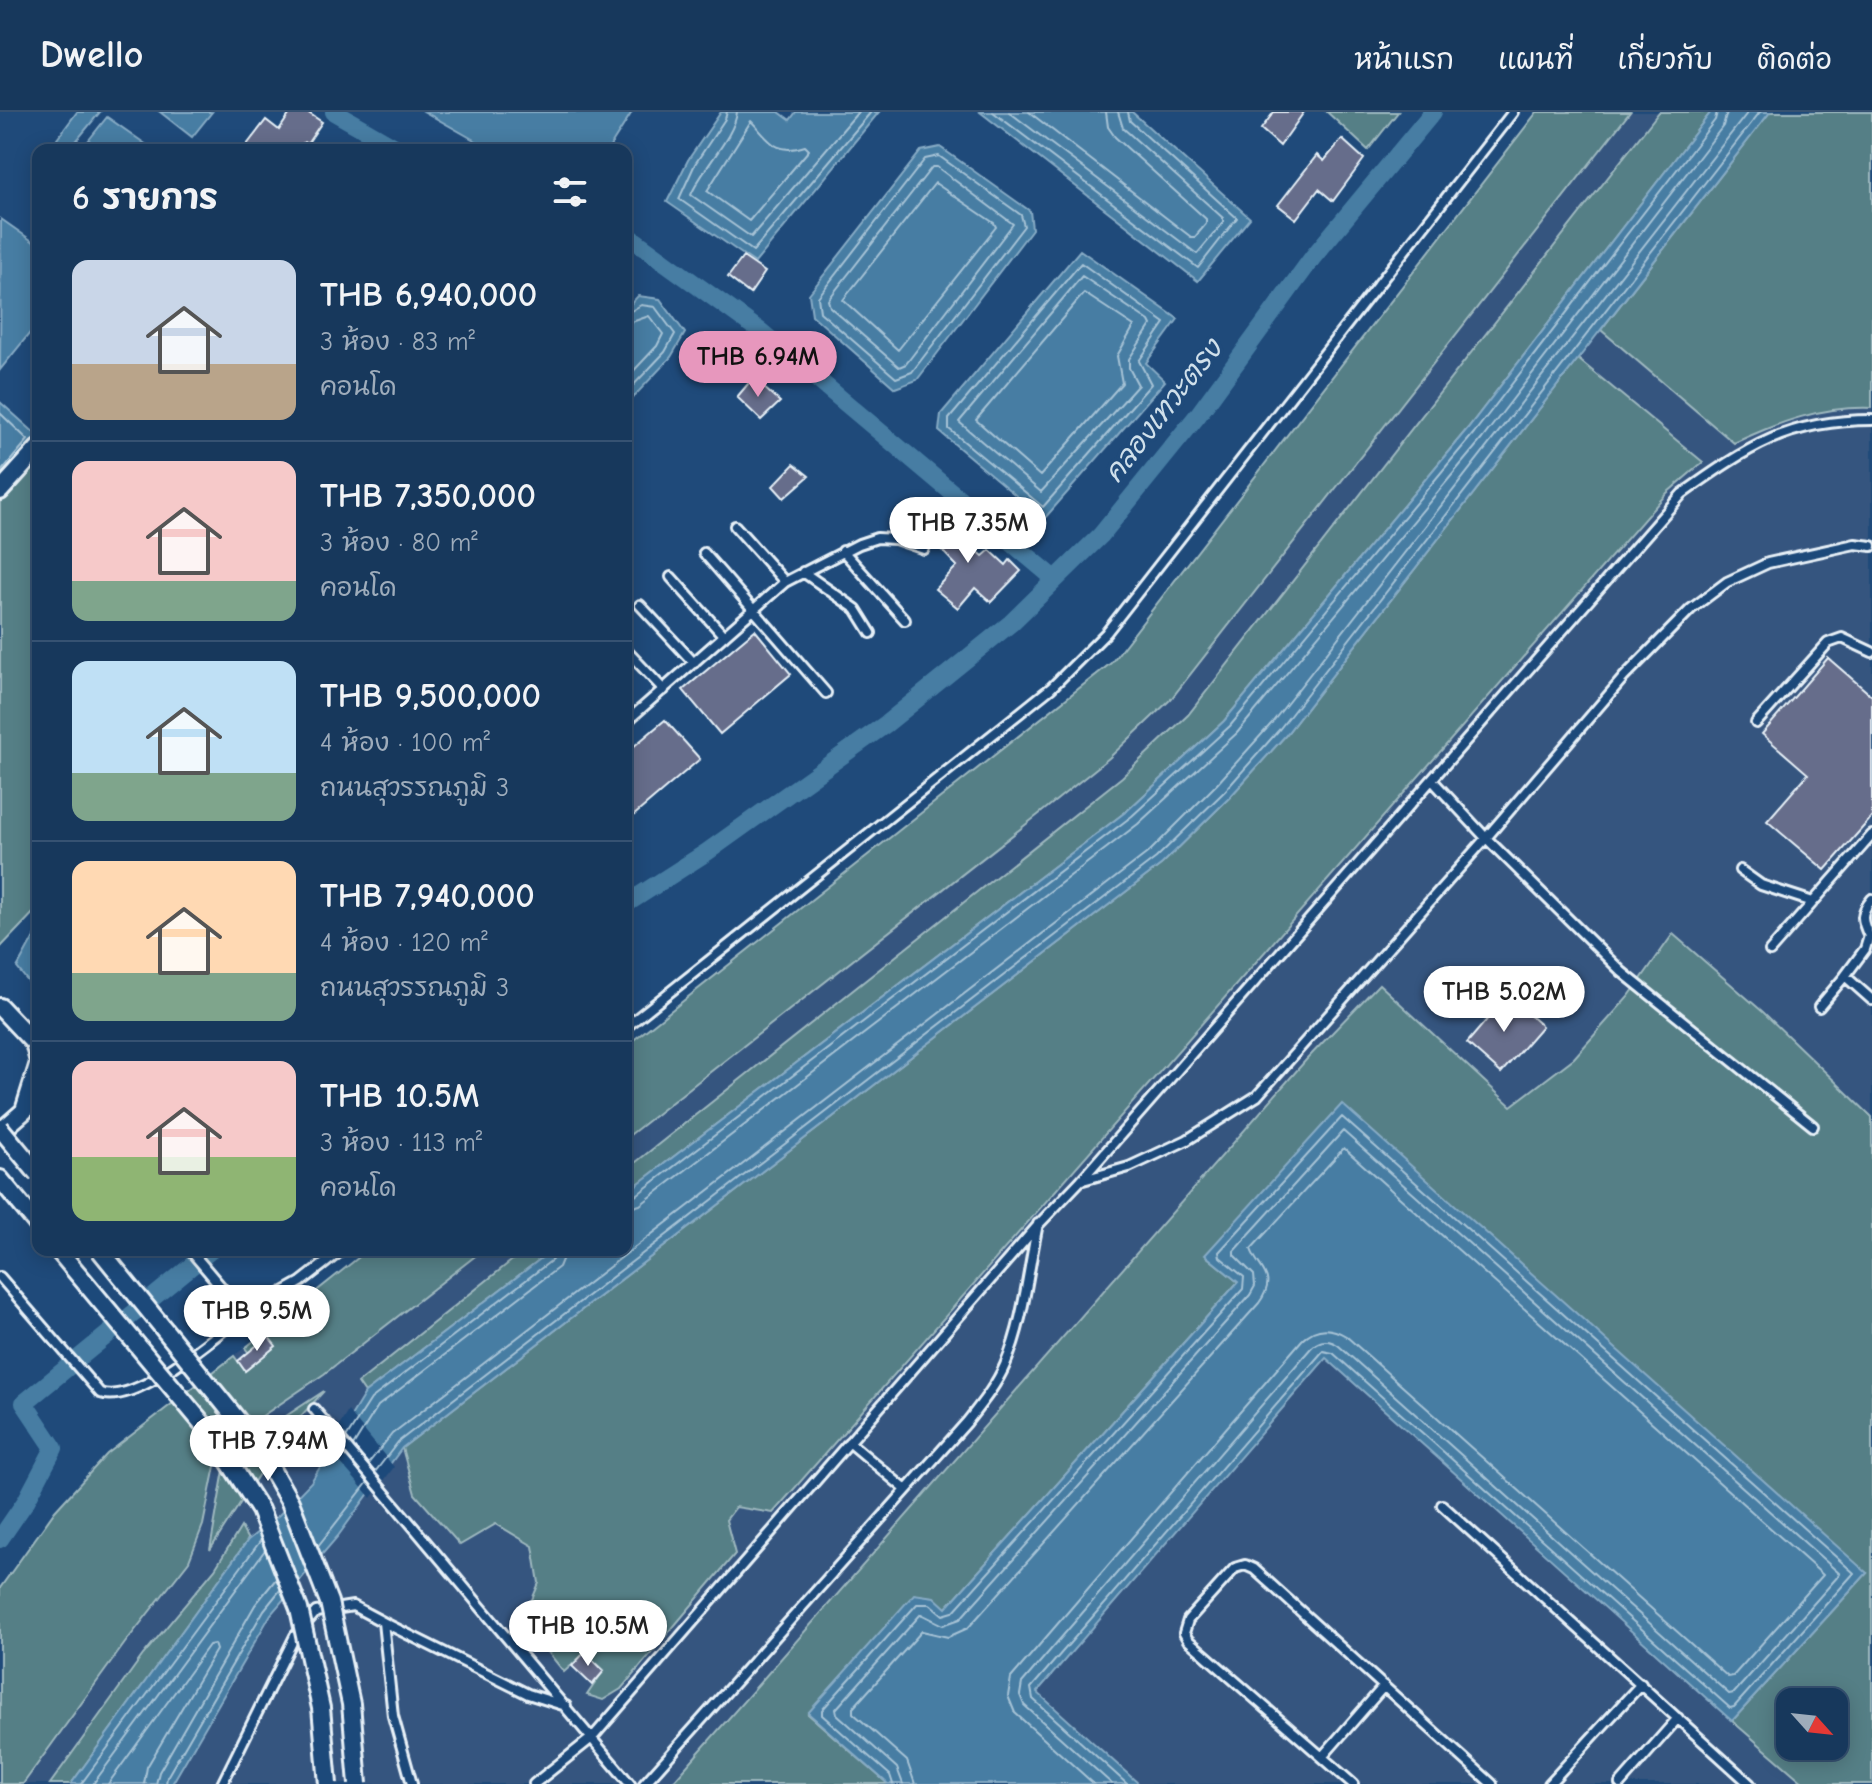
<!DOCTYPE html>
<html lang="th">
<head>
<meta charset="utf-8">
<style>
	:root { --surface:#17385c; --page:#244365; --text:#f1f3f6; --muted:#9eacbb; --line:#365272; --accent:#e797bd }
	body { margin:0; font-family:"Comic Neue","Playpen Sans Thai",sans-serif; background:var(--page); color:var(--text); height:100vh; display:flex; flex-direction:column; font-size:30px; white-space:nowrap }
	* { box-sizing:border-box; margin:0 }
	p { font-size:26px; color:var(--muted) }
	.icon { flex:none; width:44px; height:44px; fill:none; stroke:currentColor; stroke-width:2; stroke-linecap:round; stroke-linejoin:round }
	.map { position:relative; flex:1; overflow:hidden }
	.panel { position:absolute; left:32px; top:32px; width:600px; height:1112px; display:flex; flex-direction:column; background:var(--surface); border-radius:16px; box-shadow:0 4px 20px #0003,0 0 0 2px var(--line) }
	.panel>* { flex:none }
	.needle { width:52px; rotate:117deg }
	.buttons { position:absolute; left:1776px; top:1576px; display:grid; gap:16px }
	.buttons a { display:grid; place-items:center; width:72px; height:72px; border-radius:16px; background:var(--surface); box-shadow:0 4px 20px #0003,0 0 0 2px var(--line); font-size:40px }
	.price { position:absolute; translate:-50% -68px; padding:0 18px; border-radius:28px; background:#fff; color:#222; font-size:26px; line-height:52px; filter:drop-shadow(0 2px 4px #0008) }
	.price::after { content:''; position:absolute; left:50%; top:48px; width:24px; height:18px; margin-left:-12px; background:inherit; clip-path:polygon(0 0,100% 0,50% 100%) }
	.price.current { background:var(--accent); color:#111 }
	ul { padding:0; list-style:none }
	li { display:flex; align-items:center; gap:24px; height:200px; padding:0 40px }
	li+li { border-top:2px solid var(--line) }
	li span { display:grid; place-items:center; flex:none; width:224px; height:160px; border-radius:16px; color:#555 }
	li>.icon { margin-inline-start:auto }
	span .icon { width:96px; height:96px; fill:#fffc; stroke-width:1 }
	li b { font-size:34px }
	h2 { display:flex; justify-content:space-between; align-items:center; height:96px; padding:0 40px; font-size:34px }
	header { display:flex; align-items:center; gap:48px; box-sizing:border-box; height:112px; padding:0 40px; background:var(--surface); border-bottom:2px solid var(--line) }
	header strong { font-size:38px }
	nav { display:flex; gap:44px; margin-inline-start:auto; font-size:28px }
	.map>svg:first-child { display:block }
	.built { fill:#34547f; fill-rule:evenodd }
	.green { fill:#557f86; stroke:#9eb8bf; stroke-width:2; fill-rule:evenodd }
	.water { fill:#467da3; stroke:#87abc5; stroke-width:2 }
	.pier { fill:#1f4a7a }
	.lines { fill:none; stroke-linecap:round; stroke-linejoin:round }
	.shore { stroke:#a7c3d6; stroke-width:2 }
	.canal { stroke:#467da3; stroke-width:18 }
	.building { fill:#666d8b; stroke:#e8f1f8; stroke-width:2 }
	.lane-casing { stroke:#e8f1f8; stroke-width:14 }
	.street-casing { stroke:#e8f1f8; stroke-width:22 }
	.lane { stroke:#1f4a7a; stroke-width:8 }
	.street { stroke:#1f4a7a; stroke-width:16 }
	.street-bridge-casing { stroke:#e8f1f8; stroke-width:22; stroke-linecap:butt }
	.street-bridge { stroke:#1f4a7a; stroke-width:16 }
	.labels { text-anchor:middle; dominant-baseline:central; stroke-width:7; stroke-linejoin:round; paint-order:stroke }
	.water-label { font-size:28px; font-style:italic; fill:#d0e0eb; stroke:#1f4a7a }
</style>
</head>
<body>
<header>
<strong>Dwello</strong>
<nav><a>หน้าแรก</a><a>แผนที่</a><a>เกี่ยวกับ</a><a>ติดต่อ</a></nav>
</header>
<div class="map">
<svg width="1872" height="1672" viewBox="0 0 1872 1672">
	<rect width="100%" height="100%" fill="#1f4a7a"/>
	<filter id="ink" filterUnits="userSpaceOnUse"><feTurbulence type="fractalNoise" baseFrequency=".0125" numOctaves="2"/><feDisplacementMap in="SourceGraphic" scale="16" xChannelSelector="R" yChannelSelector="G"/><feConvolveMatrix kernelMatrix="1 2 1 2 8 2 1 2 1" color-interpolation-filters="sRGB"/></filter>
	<g filter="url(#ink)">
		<!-- built -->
		<path class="built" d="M1537 0H1872V1672H0L107 1342 371 1138H626V936L1111 551ZM1790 1590H1834V1634H1790Z"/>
		<!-- green -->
		<path class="green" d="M1327 0H1398L1368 38Z
			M1537 0H1630L1171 587 1109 646 1038 703 626 1026V934L1111 551Z
			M1659 0H1711L1468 316 1224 609 1128 698 626 1081V1058L1122 665 1188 603Z
			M1770 0H1872V296C1822 294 1779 310 1734 331L1601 218Z
			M1578 247 1703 350 1667 381 773 1401 736 1395 726 1408 735 1442 621 1577 603 1588 587 1583 604 1558 585 1541 564 1560 523 1509 539 1471 533 1434 496 1412 460 1433 415 1382 402 1336 1162 752 1230 685 1285 624Z
			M38 347V796L0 836V390Z
			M1673 822 1763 900 1872 1005V1672H1805L1732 1609 1867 1461 1206 1144 1238 1170 946 1496 808 1602 888 1672H671L1306 948 1379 872 1511 994 1574 946 1629 884ZM1790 1590H1834V1634H1790Z
			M368 1138H483L324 1262 233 1324 215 1354 203 1413 189 1449 125 1531 23 1672H0V1476L55 1399 107 1342 234 1244 245 1259 256 1250 245 1236Z
			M525 1138H552L365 1281 358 1271Z
			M324 1279 286 1320 210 1438 224 1358 242 1333Z
			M241 1415 248 1428 71 1672H50L143 1543 215 1457Z"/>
		<!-- water -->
		<path class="water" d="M77 0H100L69 38H49Z
			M160 0H212L192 25Z
			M425 0H632L608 38H492Z
			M721 0H779L790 8 796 0H879L755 151 667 90 688 48Z
			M980 0H1132L1250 106 1198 169Z
			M1711 0H1770L1285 624 1230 685 1162 752 402 1336 338 1424 271 1502 172 1672H71L248 1428 279 1403 311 1370 365 1281 552 1138H626V1081L1128 698 1224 609 1468 316Z
			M107 5 154 38H81Z
			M940 35 1030 99 1032 117 917 268 895 276 812 203 809 182 921 39Z
			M1 107 38 133V211L0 258Z
			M1080 138 1178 207 1146 251 1165 269 1044 407 939 319 941 302Z
			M638 184 660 187 685 221 671 245 626 293V197Z
			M0 290 38 324V330L0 373Z
			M38 818V882L17 856Z
			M1342 992 1867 1461 1732 1609 1326 1246 1037 1580 1139 1672H888L808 1601 914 1482 934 1485 946 1496 1238 1170 1205 1143Z"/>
		<!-- pier -->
		<path class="pier" d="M348 1299 394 1355 371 1386 327 1335Z"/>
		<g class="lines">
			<!-- shore -->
			<path class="shore" d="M727 0 725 7 695 52 679 87 753 139 871 0
				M737 0C735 24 701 58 691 83L751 125 858 0
				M993 0 1198 156 1237 106 1130 9 1128 0
				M1009 0 1197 142 1223 111V106L1123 16 1118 0
				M1029 0 1191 125H1195L1206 112V107L1115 25 1108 15 1106 0
				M751 9C769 27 774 44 805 34L809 38 749 109 707 79Z
				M939 44 1021 103 1024 114 912 260 896 266 820 200 818 185 925 47Z
				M932 55H937L1013 112 906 252 899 255 830 195 828 188Z
				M935 71 994 111 996 115 898 238 843 188Z
				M1081 151 1165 211 1139 249 1151 272 1043 395 949 317V307Z
				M1082 164 1149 209 1151 213 1129 247V256L1138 273 1041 380 959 310Z
				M1084 181 1134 214 1117 244 1122 271 1040 364 976 308Z
				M626 202 641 193 655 195 675 222 665 240 626 281
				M626 212 649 204 663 222 657 234 626 267
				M0 301 28 328 0 361
				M626 1087 634 1085 1132 704 1230 614 1474 321 1715 8 1717 0
				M626 1097 640 1093 1138 712 1237 621 1482 327 1723 14 1727 0
				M346 1326 371 1287 552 1148 556 1138
				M353 1334 378 1294 559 1155 566 1138
				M368 1352 392 1322 1150 739 1217 672 1271 612 1748 0
				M375 1360 398 1330 1156 746 1225 679 1278 619 1760 0
				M318 1434 368 1370
				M81 1672 261 1428
				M93 1672 265 1438
				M108 1672 209 1533 214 1532 216 1538 147 1655 144 1672
				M156 1672 159 1660 255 1493 276 1467
				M166 1672 167 1665 264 1498 281 1477
				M893 1672 890 1663 822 1603V1598L917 1492H930L943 1503 953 1500 1243 1177 1244 1165 1220 1145 1219 1140 1342 1005 1854 1461 1734 1595 1730 1596 1333 1241 1323 1239 1031 1576 1033 1587 1127 1672
				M903 1672 897 1656 837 1602 836 1597 921 1502 943 1513 960 1507 1250 1183 1255 1174 1254 1163 1234 1143V1139L1343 1019 1840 1462 1734 1581 1729 1582 1339 1234C1330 1227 1320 1227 1311 1236L1022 1571 1020 1583 1024 1593 1112 1672
				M915 1672 907 1649 853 1601V1596L922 1519 948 1525 968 1516 1259 1191C1279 1163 1258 1158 1251 1137L1344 1036 1823 1463 1733 1564 1728 1565 1346 1224C1330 1214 1315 1215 1302 1228L1011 1566 1008 1584 1015 1601 1094 1672"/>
			<!-- canal -->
			<path class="canal" d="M334 0 400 38
				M626 122 760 219 1055 467
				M626 792 707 740 886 612 1011 511 1101 423 1198 303 1313 145 1433 0
				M0 1427 26 1389 54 1336 24 1291 211 1138"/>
		</g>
		<!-- building -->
		<path class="building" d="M291 0H307L322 10 307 32 304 30 297 38H243L266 8 279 18Z
			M1274 0H1304L1280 34 1261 17Z
			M1342 27 1364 47 1333 89 1319 77 1296 107 1278 93 1317 43 1324 49Z
			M743 145 765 160 750 182 728 165Z
			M753 266 780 290 761 308 737 285Z
			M794 352 809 364 784 386 773 374Z
			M943 398 957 411 952 417 983 444 990 438 1006 453 1010 448 1021 459 991 490 975 476 958 496 935 477 957 454 924 420Z
			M755 518 791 562 720 622 683 578Z
			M1828 546 1872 584V705L1825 758 1767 709 1808 662 1762 622Z
			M665 608 700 647 626 710V641Z
			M1507 884 1542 914 1501 961 1467 931Z
			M268 1224 276 1234 245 1259 238 1249Z
			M585 1540 604 1559 592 1573 572 1554Z"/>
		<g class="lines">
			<defs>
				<path id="lane" d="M735 414 785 470
					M843 439 905 508
					M704 441 826 581
					M803 460 856 497 871 521
					M671 465 724 524
					M640 493 694 551
					M626 538 664 578
					M626 610 785 470 859 432 877 426 895 427 924 437
					M1756 611 1828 531 1842 526 1872 540
					M1432 668 1486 726 1622 860 1813 1014
					M1740 758 1761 773 1813 790
					M1872 787C1860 801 1861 808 1869 824L1865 837 1845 864 1872 888
					M1770 839 1872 723
					M1819 895 1845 864
					M626 915 1051 576 1106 521 1513 0
					M1083 1068 1129 1055 1187 1028 1257 984 1486 726 1624 565 1691 497 1727 470 1768 451 1855 432 1872 434
					M190 1138 244 1202 301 1170 342 1138
					M0 1165 100 1281C137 1294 214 1224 244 1202
					M314 1297 630 1672
					M849 1330 905 1377
					M1442 1393 1750 1672
					M383 1510 528 1582 566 1594
					M1322 1645 1384 1574
					M222 1672 295 1524 316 1500 353 1494 383 1510 393 1604 412 1672
					M534 1672 593 1625 1039 1112 1081 1068 1682 382C1748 335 1788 308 1872 308
					M644 1672 967 1310C981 1292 996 1274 1005 1253 1024 1209 1028 1158 1038 1112
					M1353 1672 1188 1528 1184 1521 1188 1508 1235 1456 1245 1453 1254 1457 1492 1672
					M1549 1672 1641 1572
					M1620 1672 1678 1606"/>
				<path id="street" d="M0 379 38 337
					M0 895 34 931 38 946
					M0 1020 24 999 38 954
					M0 1067 38 1113"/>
			</defs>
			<!-- lane casing -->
			<use href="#lane" class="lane-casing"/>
			<!-- street casing -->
			<use href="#street" class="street-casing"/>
			<!-- lane -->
			<use href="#lane" class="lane"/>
			<!-- street -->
			<use href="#street" class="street"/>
			<defs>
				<path id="street-bridge" d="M0 1016 38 1062
					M58 1138 212 1323 260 1398 299 1497 321 1596 328 1672
					M100 1138 256 1331 290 1390 329 1490 351 1592 358 1672"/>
			</defs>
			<!-- street-bridge casing -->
			<use href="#street-bridge" class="street-bridge-casing"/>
			<!-- street-bridge -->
			<use href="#street-bridge" class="street-bridge"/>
		</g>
	</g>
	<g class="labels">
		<!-- water labels -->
		<g class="water-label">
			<text transform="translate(1163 299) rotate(-52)">คลองเทวะตรง</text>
		</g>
	</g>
</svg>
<div class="buttons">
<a><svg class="needle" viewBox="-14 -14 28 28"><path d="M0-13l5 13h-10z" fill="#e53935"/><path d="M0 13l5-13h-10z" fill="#9eacbb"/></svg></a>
</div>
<b class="price current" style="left:758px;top:287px">THB 6.94M</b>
<b class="price" style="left:968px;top:453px">THB 7.35M</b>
<b class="price" style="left:1504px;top:922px">THB 5.02M</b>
<b class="price" style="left:257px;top:1241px">THB 9.5M</b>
<b class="price" style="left:268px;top:1371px">THB 7.94M</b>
<b class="price" style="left:588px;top:1556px">THB 10.5M</b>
<section class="panel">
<h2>6 รายการ<svg class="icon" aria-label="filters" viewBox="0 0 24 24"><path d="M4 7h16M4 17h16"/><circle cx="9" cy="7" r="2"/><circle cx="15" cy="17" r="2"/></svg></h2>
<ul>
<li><span style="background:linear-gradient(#c9d6e8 65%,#b9a48a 0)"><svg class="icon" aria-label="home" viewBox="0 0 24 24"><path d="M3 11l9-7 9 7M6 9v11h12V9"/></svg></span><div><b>THB 6,940,000</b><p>3 ห้อง · 83 m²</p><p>คอนโด</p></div></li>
<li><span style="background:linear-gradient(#f6c9c9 75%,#7fa58c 0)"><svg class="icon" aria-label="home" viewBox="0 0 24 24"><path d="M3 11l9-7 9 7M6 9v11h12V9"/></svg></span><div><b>THB 7,350,000</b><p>3 ห้อง · 80 m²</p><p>คอนโด</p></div></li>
<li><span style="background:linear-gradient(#bfe0f5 70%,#7fa58c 0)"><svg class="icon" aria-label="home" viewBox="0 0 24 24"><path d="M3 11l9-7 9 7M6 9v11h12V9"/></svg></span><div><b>THB 9,500,000</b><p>4 ห้อง · 100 m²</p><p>ถนนสุวรรณภูมิ 3</p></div></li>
<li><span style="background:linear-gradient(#ffd9b3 70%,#7fa58c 0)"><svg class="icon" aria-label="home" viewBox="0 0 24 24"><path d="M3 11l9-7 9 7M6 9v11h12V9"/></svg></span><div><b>THB 7,940,000</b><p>4 ห้อง · 120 m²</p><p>ถนนสุวรรณภูมิ 3</p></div></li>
<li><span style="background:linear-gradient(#f6c9c9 60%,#8fb573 0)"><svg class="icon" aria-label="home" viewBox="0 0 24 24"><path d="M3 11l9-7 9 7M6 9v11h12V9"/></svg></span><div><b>THB 10.5M</b><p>3 ห้อง · 113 m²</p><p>คอนโด</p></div></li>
</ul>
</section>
</div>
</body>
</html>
